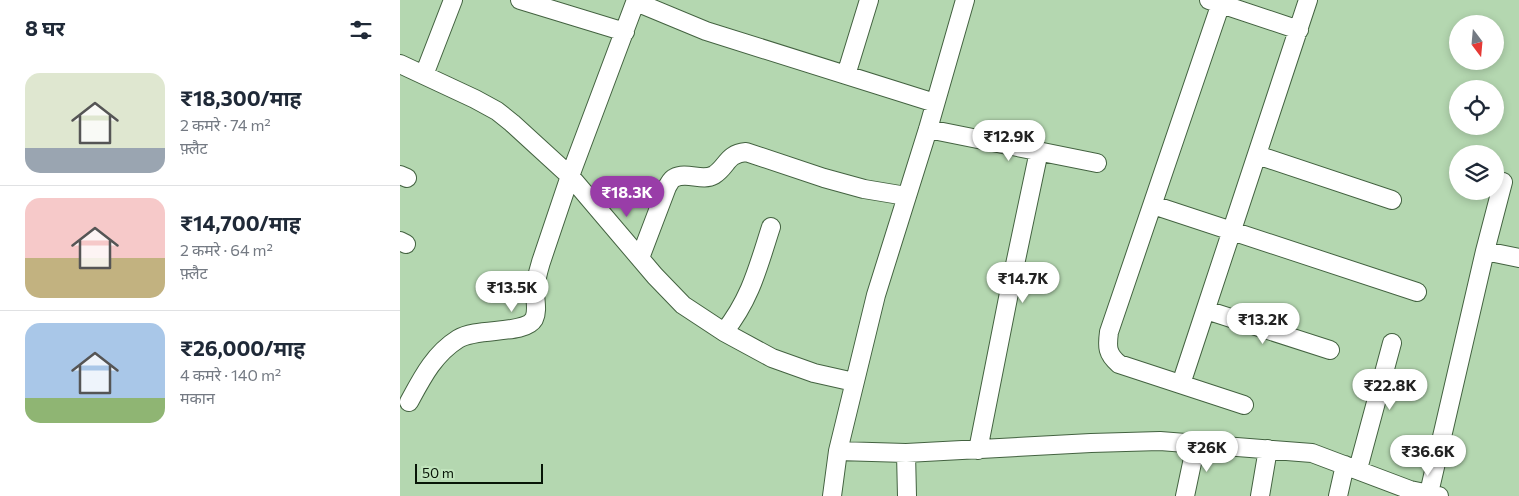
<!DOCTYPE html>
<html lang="hi">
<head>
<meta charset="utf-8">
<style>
	:root { --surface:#fff; --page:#f6f6f7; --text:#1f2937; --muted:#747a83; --line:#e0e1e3; --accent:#993da8 }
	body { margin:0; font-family:Commissioner,"Noto Sans Devanagari",sans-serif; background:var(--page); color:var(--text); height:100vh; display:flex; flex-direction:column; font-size:19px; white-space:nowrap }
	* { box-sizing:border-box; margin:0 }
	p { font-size:16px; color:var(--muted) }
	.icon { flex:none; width:28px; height:28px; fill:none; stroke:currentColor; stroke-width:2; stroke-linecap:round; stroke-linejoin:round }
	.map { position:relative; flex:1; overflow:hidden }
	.side { display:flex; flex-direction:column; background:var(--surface); width:400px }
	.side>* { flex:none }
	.needle { width:32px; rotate:164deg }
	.fabs { position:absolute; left:1049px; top:15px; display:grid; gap:10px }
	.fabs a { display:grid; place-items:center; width:55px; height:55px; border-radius:50%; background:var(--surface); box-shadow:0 2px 8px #0003; font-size:25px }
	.scale { position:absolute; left:15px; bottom:12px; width:128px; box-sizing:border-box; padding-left:5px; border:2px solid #081507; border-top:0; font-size:14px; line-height:18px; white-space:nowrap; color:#081507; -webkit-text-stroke:4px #c1e4bd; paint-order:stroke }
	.price { position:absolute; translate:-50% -42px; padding:0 11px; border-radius:18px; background:#fff; color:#222; font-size:16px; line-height:32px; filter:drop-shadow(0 1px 2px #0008) }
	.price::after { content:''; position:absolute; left:50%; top:30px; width:15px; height:11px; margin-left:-8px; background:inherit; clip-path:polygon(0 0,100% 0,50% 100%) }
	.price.selected { background:var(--accent); color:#fff }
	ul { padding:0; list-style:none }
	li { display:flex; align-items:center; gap:15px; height:125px; padding:0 25px }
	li+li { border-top:1px solid var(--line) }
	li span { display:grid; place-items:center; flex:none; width:140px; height:100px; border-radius:15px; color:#555 }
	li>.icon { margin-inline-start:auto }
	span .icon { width:60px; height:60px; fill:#fffc; stroke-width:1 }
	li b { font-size:21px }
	h2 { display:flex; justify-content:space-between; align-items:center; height:60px; padding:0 25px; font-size:21px }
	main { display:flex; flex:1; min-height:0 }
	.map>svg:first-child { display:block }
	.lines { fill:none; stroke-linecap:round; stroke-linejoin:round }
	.minor-casing { stroke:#436240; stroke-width:20 }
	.minor { stroke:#fff; stroke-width:18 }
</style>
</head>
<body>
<main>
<section class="side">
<h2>8 घर<svg class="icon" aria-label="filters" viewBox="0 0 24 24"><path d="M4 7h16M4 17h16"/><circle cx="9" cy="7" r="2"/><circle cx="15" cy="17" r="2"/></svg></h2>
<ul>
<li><span style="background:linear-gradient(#dfe7d0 75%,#9aa5b1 0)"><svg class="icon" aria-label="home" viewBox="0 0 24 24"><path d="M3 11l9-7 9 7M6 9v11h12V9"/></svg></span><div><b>₹18,300/माह</b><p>2 कमरे · 74 m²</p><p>फ़्लैट</p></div></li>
<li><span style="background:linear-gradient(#f6c9c9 60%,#c2b280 0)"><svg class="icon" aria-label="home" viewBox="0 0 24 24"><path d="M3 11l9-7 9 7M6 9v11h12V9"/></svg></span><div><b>₹14,700/माह</b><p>2 कमरे · 64 m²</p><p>फ़्लैट</p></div></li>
<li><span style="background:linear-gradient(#a9c7e8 75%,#8fb573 0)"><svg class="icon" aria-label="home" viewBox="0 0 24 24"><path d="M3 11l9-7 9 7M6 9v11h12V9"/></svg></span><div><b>₹26,000/माह</b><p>4 कमरे · 140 m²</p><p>मकान</p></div></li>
</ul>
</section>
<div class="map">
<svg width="1119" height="496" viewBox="0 0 1119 496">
	<rect width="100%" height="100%" fill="#b4d7b0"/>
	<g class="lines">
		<defs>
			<path id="minor" d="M120 0 225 32
				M809 0 899 30
				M822 0 709 332C707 347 707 354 719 364L844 405
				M236 2 306 31 535 103
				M0 64 75 99 97 111 112 123 170 176 255 276 283 305 324 332 372 358 414 373 454 382
				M24 75 53 0
				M446 75 469 0
				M528 129 697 163
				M857 155 992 200
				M0 175 7 178
				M753 205 1017 292
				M0 241 6 244
				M1085 251 1119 258
				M240 258 267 187C269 184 271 179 274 178 287 171 302 182 314 175 328 166 326 154 346 152L424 178 464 189 506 196
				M806 310 930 350
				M324 332C351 298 358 267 371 227
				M781 384 908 0
				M9 402C22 378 34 354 58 339 77 327 125 335 134 319 138 311 135 300 135 292 135 282 138 272 141 262L170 176 236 0
				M578 450 609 293 639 151
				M438 451 506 453 691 443 760 441 912 453 1010 490 1039 496
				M506 453 507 496
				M958 469 992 343
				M1029 493 1085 251 1103 182
				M432 496 438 451 476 295 528 129 565 0
				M785 496 796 444
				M860 496 868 449
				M938 496 945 465"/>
		</defs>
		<!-- minor casing -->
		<use href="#minor" class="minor-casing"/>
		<!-- minor -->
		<use href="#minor" class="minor"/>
	</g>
</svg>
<div class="fabs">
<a><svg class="needle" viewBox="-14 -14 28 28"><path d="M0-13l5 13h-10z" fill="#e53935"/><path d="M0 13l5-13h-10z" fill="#747a83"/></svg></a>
<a><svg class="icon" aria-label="locate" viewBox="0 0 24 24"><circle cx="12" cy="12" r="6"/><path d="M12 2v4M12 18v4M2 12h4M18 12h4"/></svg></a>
<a><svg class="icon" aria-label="layers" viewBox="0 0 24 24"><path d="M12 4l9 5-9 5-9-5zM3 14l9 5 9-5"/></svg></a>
</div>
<div class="scale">50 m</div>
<b class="price" style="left:609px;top:162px">₹12.9K</b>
<b class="price selected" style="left:227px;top:218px">₹18.3K</b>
<b class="price" style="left:623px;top:304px">₹14.7K</b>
<b class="price" style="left:112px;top:313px">₹13.5K</b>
<b class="price" style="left:863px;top:345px">₹13.2K</b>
<b class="price" style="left:990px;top:411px">₹22.8K</b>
<b class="price" style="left:807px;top:473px">₹26K</b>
<b class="price" style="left:1028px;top:477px">₹36.6K</b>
</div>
</main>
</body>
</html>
